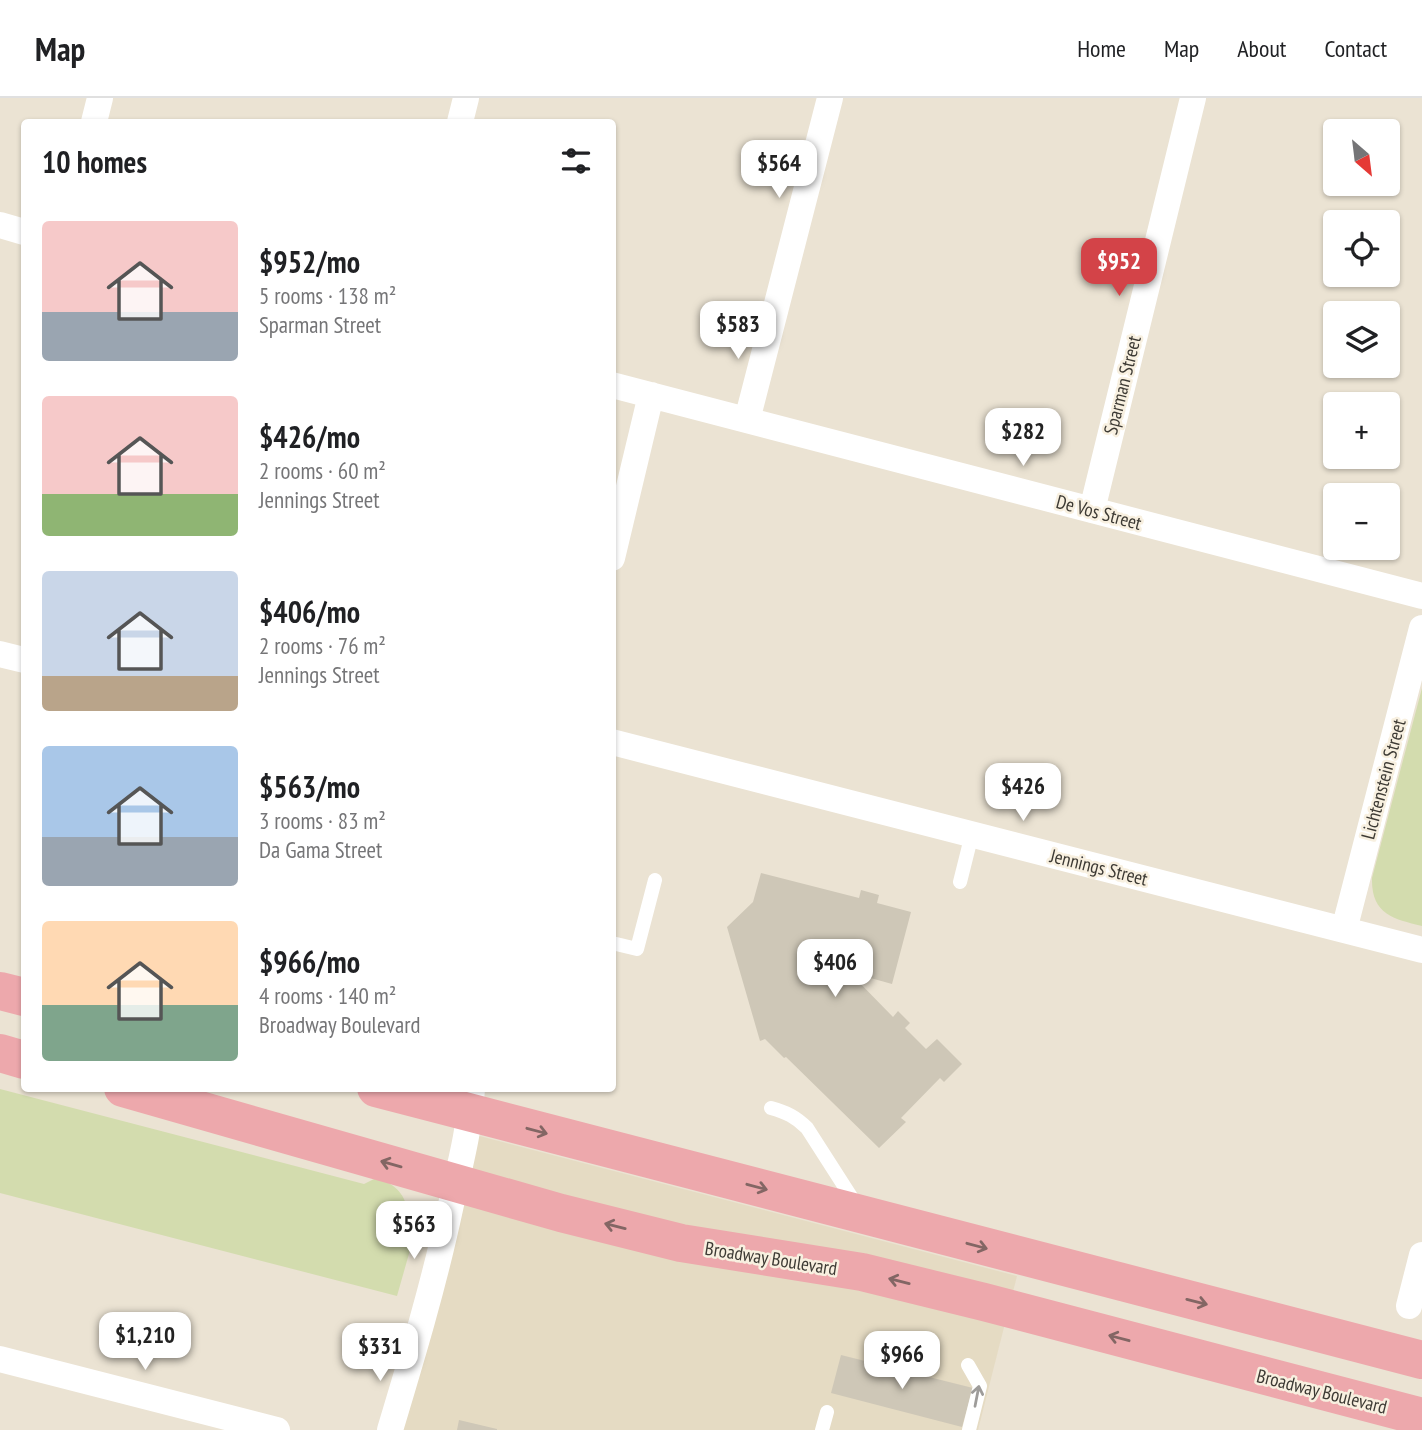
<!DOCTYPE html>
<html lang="en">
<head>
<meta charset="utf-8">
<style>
	:root { --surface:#fff; --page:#f6f6f6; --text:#202124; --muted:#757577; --line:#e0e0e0; --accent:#d34348 }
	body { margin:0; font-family:"PT Sans Narrow",sans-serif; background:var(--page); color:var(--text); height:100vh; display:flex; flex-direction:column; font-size:26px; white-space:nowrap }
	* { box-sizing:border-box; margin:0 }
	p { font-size:23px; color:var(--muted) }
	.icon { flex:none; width:38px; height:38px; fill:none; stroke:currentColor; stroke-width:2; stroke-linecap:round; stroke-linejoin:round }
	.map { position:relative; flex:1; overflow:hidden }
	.details { position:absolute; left:21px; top:21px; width:595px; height:973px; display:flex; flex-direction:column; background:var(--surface); border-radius:7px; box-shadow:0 2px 5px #0004 }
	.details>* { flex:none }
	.needle { width:46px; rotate:152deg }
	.buttons { position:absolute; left:1323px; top:21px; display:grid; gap:14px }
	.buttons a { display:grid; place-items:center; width:77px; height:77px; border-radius:7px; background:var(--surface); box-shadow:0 2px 5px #0004; font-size:35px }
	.price { position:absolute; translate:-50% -60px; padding:0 16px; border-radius:14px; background:#fff; color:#222; font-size:23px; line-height:46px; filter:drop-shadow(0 2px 4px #0008) }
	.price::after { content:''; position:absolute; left:50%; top:42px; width:21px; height:16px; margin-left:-10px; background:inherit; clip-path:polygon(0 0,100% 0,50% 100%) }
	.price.on { background:var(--accent); color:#fff }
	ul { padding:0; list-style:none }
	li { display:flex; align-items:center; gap:21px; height:175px; padding:0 21px }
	li span { display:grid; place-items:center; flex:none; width:196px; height:140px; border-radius:7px; color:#555 }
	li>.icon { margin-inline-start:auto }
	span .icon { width:84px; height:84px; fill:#fffc; stroke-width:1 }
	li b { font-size:30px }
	h2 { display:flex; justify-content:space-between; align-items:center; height:84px; padding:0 21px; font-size:30px }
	header { display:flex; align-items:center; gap:42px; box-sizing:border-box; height:98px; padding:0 35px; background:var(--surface); border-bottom:2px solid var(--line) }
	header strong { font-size:33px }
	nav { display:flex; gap:38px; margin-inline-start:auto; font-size:24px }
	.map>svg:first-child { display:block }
	.built { fill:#e5dbc3 }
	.green { fill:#d3dcae }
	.building { fill:#cec7b7 }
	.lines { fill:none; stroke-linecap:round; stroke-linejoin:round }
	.lane { stroke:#fff; stroke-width:14 }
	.street { stroke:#fff; stroke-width:26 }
	.primary { stroke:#eda8ac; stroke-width:38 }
	.oneway { stroke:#836664 }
	.oneway2 { stroke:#9e9c9a }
	.labels { text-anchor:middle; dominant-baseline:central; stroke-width:5; stroke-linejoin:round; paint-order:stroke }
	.street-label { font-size:19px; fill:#3d3a34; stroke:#f8f0e0 }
</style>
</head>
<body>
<header>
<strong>Map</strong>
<nav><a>Home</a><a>Map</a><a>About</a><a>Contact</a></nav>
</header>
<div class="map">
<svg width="1422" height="1332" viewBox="0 0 1422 1332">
	<rect width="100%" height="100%" fill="#ebe3d3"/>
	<!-- built -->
	<path class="built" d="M468 1035 1017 1178 978 1332H393Z"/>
	<!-- green -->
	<path class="green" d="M1422 590V828C1393 821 1371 816 1372 780Z
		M0 991 364 1086 376 1080C400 1087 411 1103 406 1127L416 1131 397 1198 0 1095Z"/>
	<!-- building -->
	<path class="building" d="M761 775 859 800 861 792 879 797 877 805 911 814 892 886 849 874 893 919 898 913 910 925 905 930 926 951 937 941 962 966 944 984 940 980 901 1020 906 1024 879 1050 786 959 784 960 765 941 760 943 727 829 753 804Z
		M841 1257 973 1290 962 1329 831 1295Z
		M459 1322 497 1331V1332H457Z"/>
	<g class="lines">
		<!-- lane -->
		<path class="lane" d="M960 784 972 736
			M612 845 637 851 655 782
			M771 1010C786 1014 796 1019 807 1030L857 1108
			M968 1267 980 1288 969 1332
			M822 1332 827 1314"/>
		<!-- street -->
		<path class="street" d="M94 24 100 0
			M460 24 466 0
			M0 127 24 134
			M612 287 1422 498
			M747 322 830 0
			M1092 412 1193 0
			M612 460 651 297
			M0 556 24 562
			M612 644 1422 852
			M1344 832 1422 530
			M1409 1208 1422 1157
			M0 1261 277 1332
			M390 1332C412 1259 434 1186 450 1111 459 1071 470 1031 472 990"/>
		<!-- primary -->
		<path class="primary" d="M0 893 24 899
			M0 955 24 962
			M123 990 561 1115 681 1145 862 1174 984 1204 1422 1319
			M376 990 1422 1262"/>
	</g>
	<!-- one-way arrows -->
	<defs><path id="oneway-shaft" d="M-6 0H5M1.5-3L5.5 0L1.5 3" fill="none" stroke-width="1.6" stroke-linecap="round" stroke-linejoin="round" transform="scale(1.75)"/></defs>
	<g class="oneway">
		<use href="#oneway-shaft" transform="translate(537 1033) rotate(15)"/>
		<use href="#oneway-shaft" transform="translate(391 1066) rotate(-164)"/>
		<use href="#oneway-shaft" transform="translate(757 1089) rotate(15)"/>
		<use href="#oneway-shaft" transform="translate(615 1128) rotate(-166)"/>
		<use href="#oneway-shaft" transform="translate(977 1148) rotate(15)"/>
		<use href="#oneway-shaft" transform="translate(899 1183) rotate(-166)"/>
		<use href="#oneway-shaft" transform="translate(1197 1204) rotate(14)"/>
		<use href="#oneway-shaft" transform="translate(1119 1240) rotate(-165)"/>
	</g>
	<use class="oneway2" href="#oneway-shaft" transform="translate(977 1298) rotate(-79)"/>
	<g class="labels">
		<!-- street labels -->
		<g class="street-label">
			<text transform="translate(1122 287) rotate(-76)">Sparman Street</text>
			<text transform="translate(1099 414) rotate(15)">De Vos Street</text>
			<text transform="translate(1383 681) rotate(-75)">Lichtenstein Street</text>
			<text transform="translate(1099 769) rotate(14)">Jennings Street</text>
			<text transform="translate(771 1160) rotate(9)">Broadway Boulevard</text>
			<text transform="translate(1322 1293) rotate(14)">Broadway Boulevard</text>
		</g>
	</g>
</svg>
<div class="buttons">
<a><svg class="needle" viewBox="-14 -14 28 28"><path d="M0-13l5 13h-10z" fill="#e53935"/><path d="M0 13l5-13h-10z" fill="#757577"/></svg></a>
<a><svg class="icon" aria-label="locate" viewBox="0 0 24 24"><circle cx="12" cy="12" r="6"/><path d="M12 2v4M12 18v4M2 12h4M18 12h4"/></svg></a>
<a><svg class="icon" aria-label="layers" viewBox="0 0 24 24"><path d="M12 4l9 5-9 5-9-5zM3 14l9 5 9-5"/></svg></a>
<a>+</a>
<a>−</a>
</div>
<b class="price" style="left:779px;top:102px">$564</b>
<b class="price on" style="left:1119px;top:200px">$952</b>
<b class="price" style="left:738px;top:263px">$583</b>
<b class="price" style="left:1023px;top:370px">$282</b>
<b class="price" style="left:1023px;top:725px">$426</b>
<b class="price" style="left:835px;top:901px">$406</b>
<b class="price" style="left:414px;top:1163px">$563</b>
<b class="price" style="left:145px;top:1274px">$1,210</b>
<b class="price" style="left:380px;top:1285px">$331</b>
<b class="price" style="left:902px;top:1293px">$966</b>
<section class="details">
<h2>10 homes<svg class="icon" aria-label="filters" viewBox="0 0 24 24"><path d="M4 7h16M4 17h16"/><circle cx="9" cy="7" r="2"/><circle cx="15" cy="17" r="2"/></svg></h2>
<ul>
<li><span style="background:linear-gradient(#f6c9c9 65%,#9aa5b1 0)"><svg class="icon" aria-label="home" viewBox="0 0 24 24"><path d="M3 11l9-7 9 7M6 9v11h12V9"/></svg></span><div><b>$952/mo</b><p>5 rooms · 138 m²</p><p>Sparman Street</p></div></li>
<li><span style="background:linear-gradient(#f6c9c9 70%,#8fb573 0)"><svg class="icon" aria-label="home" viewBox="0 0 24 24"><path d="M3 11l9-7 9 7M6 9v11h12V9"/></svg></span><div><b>$426/mo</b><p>2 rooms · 60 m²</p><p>Jennings Street</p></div></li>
<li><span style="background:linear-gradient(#c9d6e8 75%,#b9a48a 0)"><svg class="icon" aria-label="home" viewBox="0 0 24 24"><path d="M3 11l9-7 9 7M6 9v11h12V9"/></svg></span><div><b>$406/mo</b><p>2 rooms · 76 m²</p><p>Jennings Street</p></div></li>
<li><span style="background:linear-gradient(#a9c7e8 65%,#9aa5b1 0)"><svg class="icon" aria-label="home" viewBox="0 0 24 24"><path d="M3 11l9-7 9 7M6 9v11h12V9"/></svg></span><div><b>$563/mo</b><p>3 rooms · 83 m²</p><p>Da Gama Street</p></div></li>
<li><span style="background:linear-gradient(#ffd9b3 60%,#7fa58c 0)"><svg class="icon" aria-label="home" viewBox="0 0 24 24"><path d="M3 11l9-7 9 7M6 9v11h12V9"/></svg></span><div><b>$966/mo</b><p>4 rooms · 140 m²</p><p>Broadway Boulevard</p></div></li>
</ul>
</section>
</div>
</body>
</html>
